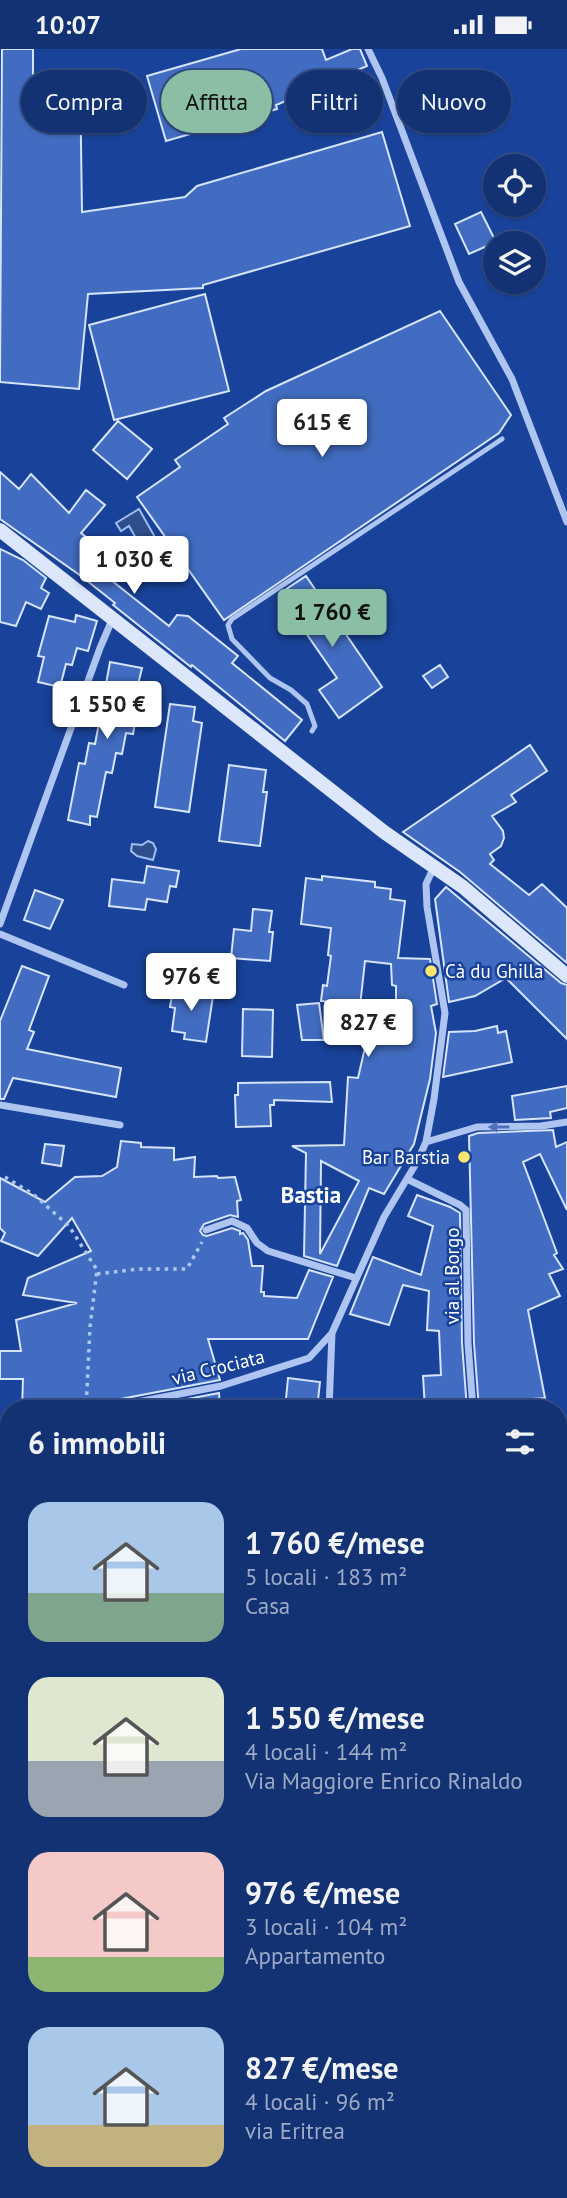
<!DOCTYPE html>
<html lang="it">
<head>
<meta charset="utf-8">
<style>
	:root { --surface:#133274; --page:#203e7c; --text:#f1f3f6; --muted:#9daac5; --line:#324d86; --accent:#8abfa5 }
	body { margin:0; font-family:"PT Sans",sans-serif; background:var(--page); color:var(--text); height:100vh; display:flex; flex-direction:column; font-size:26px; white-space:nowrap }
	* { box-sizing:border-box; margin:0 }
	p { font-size:23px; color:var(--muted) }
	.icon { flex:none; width:38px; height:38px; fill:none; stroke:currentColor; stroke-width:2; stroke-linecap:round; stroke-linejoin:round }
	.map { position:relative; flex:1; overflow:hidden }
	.drawer { position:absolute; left:0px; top:1351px; width:567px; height:798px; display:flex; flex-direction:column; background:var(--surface); border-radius:28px 28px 0 0; box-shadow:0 2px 5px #0004,0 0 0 2px var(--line) }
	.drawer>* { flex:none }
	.guide { position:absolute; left:21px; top:21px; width:525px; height:63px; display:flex; gap:14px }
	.controls { position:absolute; left:483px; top:105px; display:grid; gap:14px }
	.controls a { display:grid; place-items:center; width:63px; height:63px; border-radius:50%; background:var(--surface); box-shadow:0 2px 5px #0004,0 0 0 2px var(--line); font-size:35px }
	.price { position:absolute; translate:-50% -60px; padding:0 16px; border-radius:7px; background:#fff; color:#222; font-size:23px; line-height:46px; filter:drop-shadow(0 2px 4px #0008) }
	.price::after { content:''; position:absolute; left:50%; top:42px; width:21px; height:16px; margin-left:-10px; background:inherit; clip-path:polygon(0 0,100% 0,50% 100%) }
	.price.active { background:var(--accent); color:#111 }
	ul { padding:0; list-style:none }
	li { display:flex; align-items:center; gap:21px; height:175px; padding:0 28px }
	li span { display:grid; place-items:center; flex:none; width:196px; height:140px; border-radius:21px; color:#555 }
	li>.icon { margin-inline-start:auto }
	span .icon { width:84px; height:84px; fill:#fffc; stroke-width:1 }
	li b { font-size:30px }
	h2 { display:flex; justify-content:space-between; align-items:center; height:84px; padding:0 28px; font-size:30px }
	.chip { padding:0 24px; border-radius:32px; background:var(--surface); box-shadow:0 2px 5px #0004,0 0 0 2px var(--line); font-size:24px; line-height:63px }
	.chip.active { background:var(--accent); color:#111 }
	.status { display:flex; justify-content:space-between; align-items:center; height:49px; padding:0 35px; background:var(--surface); direction:ltr }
	.status svg { height:19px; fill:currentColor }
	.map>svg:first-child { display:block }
	.green { fill:#2c5cb7 }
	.water { fill:#2f4e8e; stroke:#a1bef3; stroke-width:2 }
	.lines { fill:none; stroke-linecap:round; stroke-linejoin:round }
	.stream { stroke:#a1bef3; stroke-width:5 }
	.building { fill:#426cc1; stroke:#d6e3fc; stroke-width:2; fill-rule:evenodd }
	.motorway-tunnel { stroke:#3c5fa9; stroke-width:21; stroke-dasharray:21 10; stroke-linecap:butt }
	.path { stroke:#aec5f1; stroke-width:3.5; stroke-dasharray:3.5 5; stroke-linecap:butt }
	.service { stroke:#aec5f1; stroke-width:5 }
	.minor { stroke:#aec5f1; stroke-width:7 }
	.secondary { stroke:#dde7fc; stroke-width:14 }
	.oneway { fill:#4d70b8 }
	.poi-dot { fill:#ffe56f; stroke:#19439a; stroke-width:2.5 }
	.labels { text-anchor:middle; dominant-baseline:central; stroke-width:5; stroke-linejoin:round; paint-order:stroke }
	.poi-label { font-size:19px; fill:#fff; stroke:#19439a; text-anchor:start }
	.street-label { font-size:19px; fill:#fff; stroke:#19439a }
	.quarter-label { font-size:23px; font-weight:bold; fill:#fff; stroke:#19439a }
</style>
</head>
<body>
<div class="status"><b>10:07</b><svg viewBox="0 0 49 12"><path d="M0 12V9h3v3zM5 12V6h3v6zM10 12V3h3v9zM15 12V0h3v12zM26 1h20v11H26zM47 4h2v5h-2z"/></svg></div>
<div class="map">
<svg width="567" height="2149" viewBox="0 0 567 2149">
	<rect width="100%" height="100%" fill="#19439a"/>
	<!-- green -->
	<path class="green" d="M295 2140H378L384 2149H293Z
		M478 2140H547L549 2149H479Z"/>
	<!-- water -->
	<path class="water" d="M139 460 156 490 141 498 129 477 121 482 116 474Z
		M148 792 153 794 156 800 153 811 137 807 131 802 132 795 142 796Z"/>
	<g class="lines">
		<!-- stream -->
		<path class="stream" d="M306 2140 309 2149"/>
	</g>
	<!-- building -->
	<path class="building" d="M2 0H33V27L80 26 82 163 185 148 197 137 382 83 410 177 203 236V239L88 245 79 340 0 333Z
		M241 0H322L326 11 352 0H360L367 17 276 56 277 60 166 92 147 27Z
		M481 163 496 193 469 205 455 175Z
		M205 245 229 342 114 371 89 276Z
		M440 262 511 366 499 384 224 571 137 448 180 418 175 411 228 375 224 369 266 342Z
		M118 372 152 400 127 430 93 401Z
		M0 423 19 440 31 425 69 464 86 441 105 456 81 484 94 494 87 512 169 577 177 566 188 567 238 607 232 614 302 671 285 692 192 616 191 618 113 556 115 554 81 527 0 470Z
		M0 500 23 511 46 529 41 539 49 544 41 560 26 553 16 577 0 573Z
		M306 527 382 638 339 669 319 641 337 629 279 545Z
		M76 566 97 572 88 602 77 599 72 616 66 615 60 638 38 633 44 608 38 607 49 567 75 573Z
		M110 613 142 619 137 640 141 641 133 685 126 684 122 705 116 704 112 724 106 723 97 768 90 767V776L68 771 79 714 85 715 89 694 95 695 99 674 103 675 111 636 106 635Z
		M440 616 448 628 432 639 423 627Z
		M170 655 195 658 193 672 202 674 189 763 155 758Z
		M530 696 547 722 511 746 516 753 492 767 503 782 504 789 501 797 490 805 494 811 490 815 529 846 542 835 567 859V914L460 823 403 783Z
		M229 716 266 721 263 743H267L260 797 219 792Z
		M147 817 179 822 176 838 170 837 167 853 147 850 145 861 109 857 112 830 144 834Z
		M322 827 375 833V838L391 840 390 850 405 852 398 909 430 910 437 955 431 957 436 984 430 1030 414 1095 384 1145 369 1139 337 1217 304 1207 306 1104 292 1097 344 1096 348 1028 358 1029 366 994 352 992 355 964 396 969V937L392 936 391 915 365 912 360 957 321 952 323 936 327 937 331 907 328 906 331 879 301 875 306 829 322 831ZM321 1112 359 1132 320 1205Z
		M446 838 561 934 567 936V990L506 929 475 947 449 953 435 850Z
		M35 841 63 851 50 880 24 871Z
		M253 860 272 862 269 883H273L270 912 231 909 234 880 251 882Z
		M22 917 49 927 29 981 34 983 27 1000 121 1019 116 1048 13 1029 4 1050H0V972Z
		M180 934 191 936 195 945 213 947 206 993 184 990 185 984 172 982 175 959 170 958 173 941Z
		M319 954 324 991H302L297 956Z
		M243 960 273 961 272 1008 242 1007Z
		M497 977 498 984 506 982 512 1013 443 1028 449 983 475 982Z
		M330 1033 332 1053 274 1051V1056H270L271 1077 236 1078 235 1046H238V1034Z
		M567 1037V1059L550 1063 551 1069 515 1071 512 1047Z
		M553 1081 556 1098 567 1093V1161L540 1105 523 1113 557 1204 554 1206 563 1220 549 1225 560 1247 528 1261 545 1349 521 1351 524 1360H479L474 1294 469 1087 478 1084Z
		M121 1092 141 1094V1098L174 1099V1111L195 1108 194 1128 217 1127 218 1129 235 1128 241 1151 237 1152 238 1168 230 1166 204 1175 200 1182 203 1186 207 1187 232 1179 240 1182V1185L243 1184 248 1191 252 1217H263L261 1243H264V1247L297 1249 309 1221 333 1228 308 1290H208L220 1331 100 1354 95 1360H22L23 1330H0V1302H21L16 1271 77 1254 23 1246 28 1229 91 1202 72 1169 38 1207 1 1192 5 1184 0 1179V1129L45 1153 75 1128 102 1127 117 1118Z
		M45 1095 64 1097 61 1117 42 1114Z
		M417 1146 450 1158 460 1164 462 1294 467 1360H425L423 1327 441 1326 439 1282 427 1281 429 1242 403 1236 389 1276 350 1265 373 1208 421 1226 433 1177 408 1167Z
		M288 1329 320 1333 317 1360H285Z
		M219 1344 220 1360H135Z"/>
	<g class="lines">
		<!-- motorway-tunnel -->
		<path class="motorway-tunnel" d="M0 2036H9
			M558 2054 567 2055
			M0 2069H9
			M558 2086 567 2087"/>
		<!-- path -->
		<path class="path" d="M5 1128 33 1145 69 1177 97 1221 90 1278 86 1360
			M97 1225 138 1220H187L202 1193
			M558 1726 567 1753
			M201 2140 203 2149"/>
		<!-- service -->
		<path class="service" d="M312 682 315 677 307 655 291 641 270 629 232 590 228 576 232 570 502 390"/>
		<!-- minor -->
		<path class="minor" d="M368 0 382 29 459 233 512 330 567 473
			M0 875 100 599 112 571
			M0 885 124 936
			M0 1056 120 1076
			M426 1093 477 1078 541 1077 567 1073
			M407 1130 460 1156 466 1161 468 1294 473 1360
			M206 1181 232 1172 247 1179 257 1194 268 1202 356 1229
			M101 1360 221 1337 309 1309 332 1284
			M329 1360 332 1284 384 1168 417 1113 426 1093 434 1050 445 964 427 858 426 835 434 818
			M0 1380 9 1379"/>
		<!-- secondary -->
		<path class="secondary" d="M0 481 384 783 463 838 567 927"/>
	</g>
	<!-- one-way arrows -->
	<defs><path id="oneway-solid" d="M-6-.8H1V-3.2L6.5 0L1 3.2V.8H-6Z" transform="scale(1.75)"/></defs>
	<use class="oneway" href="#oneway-solid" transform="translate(499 1078) rotate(180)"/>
	<!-- markers -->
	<g class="poi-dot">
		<circle cx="431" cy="922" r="7"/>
		<circle cx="464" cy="1108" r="7"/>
	</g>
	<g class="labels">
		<!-- poi labels -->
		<g class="poi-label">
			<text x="445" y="922">Cà du Ghilla</text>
			<text x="450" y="1108" text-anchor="end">Bar Barstia</text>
		</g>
		<!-- street labels -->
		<g class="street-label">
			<text transform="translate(452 1227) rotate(-90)">via al Borgo</text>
			<text transform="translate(218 1318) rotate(-14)">via Crociata</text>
		</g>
		<!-- quarter labels -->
		<g class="quarter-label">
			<text x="311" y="1145">Bastia</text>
		</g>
	</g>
</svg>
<div class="controls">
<a><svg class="icon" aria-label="locate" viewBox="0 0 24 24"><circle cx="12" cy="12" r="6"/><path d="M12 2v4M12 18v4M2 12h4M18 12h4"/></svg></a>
<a><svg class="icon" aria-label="layers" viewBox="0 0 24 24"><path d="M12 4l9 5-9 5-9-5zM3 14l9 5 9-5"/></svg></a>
</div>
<b class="price" style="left:322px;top:410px">615 €</b>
<b class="price" style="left:134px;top:547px">1 030 €</b>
<b class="price active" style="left:332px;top:600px">1 760 €</b>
<b class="price" style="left:107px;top:692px">1 550 €</b>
<b class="price" style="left:191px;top:964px">976 €</b>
<b class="price" style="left:368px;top:1010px">827 €</b>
<div class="guide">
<a class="chip">Compra</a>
<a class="chip active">Affitta</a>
<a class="chip">Filtri</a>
<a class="chip">Nuovo</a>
</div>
<section class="drawer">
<h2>6 immobili<svg class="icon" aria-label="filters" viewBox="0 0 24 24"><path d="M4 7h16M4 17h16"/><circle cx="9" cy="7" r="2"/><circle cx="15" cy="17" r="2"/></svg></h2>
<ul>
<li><span style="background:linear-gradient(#a9c7e8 65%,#7fa58c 0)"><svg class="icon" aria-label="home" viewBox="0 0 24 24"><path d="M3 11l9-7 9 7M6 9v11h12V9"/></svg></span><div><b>1 760 €/mese</b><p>5 locali · 183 m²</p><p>Casa</p></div></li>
<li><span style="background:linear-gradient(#dfe7d0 60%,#9aa5b1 0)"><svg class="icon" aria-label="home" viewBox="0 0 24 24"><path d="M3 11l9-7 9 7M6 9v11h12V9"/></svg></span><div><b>1 550 €/mese</b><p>4 locali · 144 m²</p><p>Via Maggiore Enrico Rinaldo</p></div></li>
<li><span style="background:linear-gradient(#f6c9c9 75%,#8fb573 0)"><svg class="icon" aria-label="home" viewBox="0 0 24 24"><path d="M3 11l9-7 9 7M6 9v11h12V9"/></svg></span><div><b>976 €/mese</b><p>3 locali · 104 m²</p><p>Appartamento</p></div></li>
<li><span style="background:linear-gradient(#a9c7e8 70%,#c2b280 0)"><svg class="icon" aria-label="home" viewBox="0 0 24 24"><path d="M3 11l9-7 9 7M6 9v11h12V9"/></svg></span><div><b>827 €/mese</b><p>4 locali · 96 m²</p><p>via Eritrea</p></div></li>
</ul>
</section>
</div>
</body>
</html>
